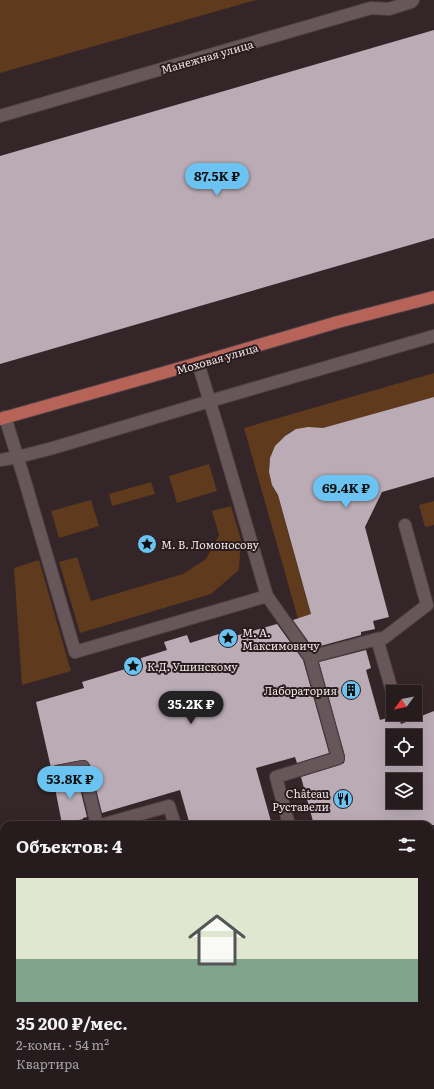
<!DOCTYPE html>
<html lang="ru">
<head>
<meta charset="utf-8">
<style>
	:root { --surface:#261c1e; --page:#2e2527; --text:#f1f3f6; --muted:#a4a1a4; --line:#423a3c; --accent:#6ac3f1 }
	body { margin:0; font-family:Literata,serif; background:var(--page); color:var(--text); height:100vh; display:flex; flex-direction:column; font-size:15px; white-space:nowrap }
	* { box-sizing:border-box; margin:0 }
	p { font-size:13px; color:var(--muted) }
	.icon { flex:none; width:22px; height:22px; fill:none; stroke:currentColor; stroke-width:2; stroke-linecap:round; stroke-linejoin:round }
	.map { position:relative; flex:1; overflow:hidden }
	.sheet { position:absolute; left:0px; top:821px; width:434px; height:268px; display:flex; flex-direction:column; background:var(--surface); border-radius:12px 12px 0 0; box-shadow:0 4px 16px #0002,0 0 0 1px var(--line) }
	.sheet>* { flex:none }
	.needle { width:26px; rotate:238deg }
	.fabs { position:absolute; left:386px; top:685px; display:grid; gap:8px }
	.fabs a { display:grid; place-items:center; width:36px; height:36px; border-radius:0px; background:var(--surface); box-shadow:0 4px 16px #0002,0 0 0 1px var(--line); font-size:20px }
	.price { position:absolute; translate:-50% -34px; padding:0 9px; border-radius:14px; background:var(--accent); color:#111; font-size:13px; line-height:26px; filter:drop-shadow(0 1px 2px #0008) }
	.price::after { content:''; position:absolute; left:50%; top:24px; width:12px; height:9px; margin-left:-6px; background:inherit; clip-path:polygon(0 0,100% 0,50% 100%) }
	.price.selected { background:#222; color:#fff }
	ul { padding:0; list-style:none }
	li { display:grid; align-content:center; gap:8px; height:212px; padding:0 16px }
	li span { display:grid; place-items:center; height:124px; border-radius:0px; color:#555 }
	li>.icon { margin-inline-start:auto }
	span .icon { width:72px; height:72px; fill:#fffc; stroke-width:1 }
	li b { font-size:17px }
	h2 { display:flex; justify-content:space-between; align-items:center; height:48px; padding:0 16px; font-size:17px }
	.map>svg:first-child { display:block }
	.green { fill:#5f3a1c }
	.building { fill:#baabb5; fill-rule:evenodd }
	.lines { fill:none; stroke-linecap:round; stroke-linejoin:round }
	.minor-casing { stroke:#4e4144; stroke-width:14 }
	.major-casing { stroke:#4e4144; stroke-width:14 }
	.minor { stroke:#67575a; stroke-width:12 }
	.major { stroke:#b86358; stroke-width:12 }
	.labels { text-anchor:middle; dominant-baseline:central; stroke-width:4; stroke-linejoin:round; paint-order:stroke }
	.street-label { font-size:11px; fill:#eee4e6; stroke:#291c1e }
	.poi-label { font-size:11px; fill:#eee4e6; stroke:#291c1e; text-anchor:start }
</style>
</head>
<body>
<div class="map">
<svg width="434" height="1089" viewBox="0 0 434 1089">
	<rect width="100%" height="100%" fill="#332528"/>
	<!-- green -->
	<path class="green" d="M0 0H256L0 73Z
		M434 373V397L331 426 332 432C320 430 309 426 298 429 291 430 284 436 280 441 264 459 267 477 278 496L311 615 298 619 244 428Z
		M209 464 217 491 177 503 169 476Z
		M151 482 155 494 112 506 109 494Z
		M91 500 99 526 59 538 51 511Z
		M434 501V525L425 527 419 505Z
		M231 506 241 540 239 570 211 594 80 633 59 562 77 557 91 601 183 574 206 559 219 535 212 511Z
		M39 560 71 671 22 685 14 568Z"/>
	<!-- building -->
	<path class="building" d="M434 30V238L0 364V156Z
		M434 397V477L382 492 365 527 389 617 373 621 375 629 361 632V635L313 648 293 620 311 614 278 495 272 485 269 472 270 458 275 446 285 436 296 429 308 427 323 428Z
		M277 624 303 660 329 753 297 763 295 757 256 768 272 825H190L180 790 102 813 90 765 88 762 85 760H82L56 765 51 768 36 702 84 688 82 682 142 664 141 658 167 650 164 642 187 635 190 643 219 634 221 640Z
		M366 650 371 668 366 670 380 720 398 715 401 724 434 711V825H314L301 777 340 765 344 763 345 759V756L319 662ZM393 736H415V758H393ZM393 780H415V802H393Z
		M77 776 87 817 83 818V819L62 824 53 778 58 779Z"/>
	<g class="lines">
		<defs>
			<path id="minor" d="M0 116 371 8 389 9 411 2 413 0
				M198 363 216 422 267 596 310 657 338 758 276 777 289 825
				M5 417 24 478 75 652 267 596
				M0 460 18 457 53 448 210 401 434 336
				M377 639 384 638 427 605 405 525
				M310 657 377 639 393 694
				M57 772 83 767 97 825
				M101 825 169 806 175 825
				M430 891 434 890
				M367 1085 368 1089
				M66 1089V1085"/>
			<path id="major" d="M0 419 198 363 338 322 434 297"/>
		</defs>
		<!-- minor casing -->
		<use href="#minor" class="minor-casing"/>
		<!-- major casing -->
		<use href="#major" class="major-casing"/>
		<!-- minor -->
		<use href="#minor" class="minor"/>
		<!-- major -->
		<use href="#major" class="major"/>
	</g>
	<!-- icons -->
	<defs>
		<symbol id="sight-disc" viewBox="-11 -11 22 22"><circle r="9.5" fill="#6ac3f1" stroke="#291c1e"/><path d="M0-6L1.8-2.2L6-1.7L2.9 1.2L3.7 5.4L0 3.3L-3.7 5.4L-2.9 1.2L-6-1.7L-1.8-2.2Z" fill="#111"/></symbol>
		<symbol id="building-disc" viewBox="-11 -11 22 22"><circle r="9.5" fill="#6ac3f1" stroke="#291c1e"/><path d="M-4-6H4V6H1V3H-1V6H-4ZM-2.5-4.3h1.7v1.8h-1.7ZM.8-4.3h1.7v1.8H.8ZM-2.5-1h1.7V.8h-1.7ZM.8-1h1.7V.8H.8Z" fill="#111"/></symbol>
		<symbol id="restaurant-disc" viewBox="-11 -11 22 22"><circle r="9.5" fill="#6ac3f1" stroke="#291c1e"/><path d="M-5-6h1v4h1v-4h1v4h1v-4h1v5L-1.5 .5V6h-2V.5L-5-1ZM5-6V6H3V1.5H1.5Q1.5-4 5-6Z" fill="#111"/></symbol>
	</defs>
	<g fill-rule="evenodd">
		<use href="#sight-disc" x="136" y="533" width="22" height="22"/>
		<use href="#sight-disc" x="217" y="627" width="22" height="22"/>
		<use href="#sight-disc" x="122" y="655" width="22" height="22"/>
		<use href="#building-disc" x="340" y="679" width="22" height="22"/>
		<use href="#restaurant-disc" x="332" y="788" width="22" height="22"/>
	</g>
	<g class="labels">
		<!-- street labels -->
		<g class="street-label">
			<text transform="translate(207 56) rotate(-16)">Манежная улица</text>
			<text transform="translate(217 358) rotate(-16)">Моховая улица</text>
		</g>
		<!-- poi labels -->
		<g class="poi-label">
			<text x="161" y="544">М. В. Ломоносову</text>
			<text x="242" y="632">М. А.<tspan x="242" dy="13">Максимовичу</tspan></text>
			<text x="147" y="666">К.Д. Ушинскому</text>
			<text x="337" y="690" text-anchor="end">Лаборатория</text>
			<text x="329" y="793" text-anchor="end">Château<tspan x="329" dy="13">Руставели</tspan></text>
		</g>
	</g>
</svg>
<div class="fabs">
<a><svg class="needle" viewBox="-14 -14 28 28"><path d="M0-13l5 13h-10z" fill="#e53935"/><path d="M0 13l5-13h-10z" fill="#a4a1a4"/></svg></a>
<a><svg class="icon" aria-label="locate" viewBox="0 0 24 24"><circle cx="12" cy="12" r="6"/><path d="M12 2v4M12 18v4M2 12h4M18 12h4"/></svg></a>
<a><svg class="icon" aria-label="layers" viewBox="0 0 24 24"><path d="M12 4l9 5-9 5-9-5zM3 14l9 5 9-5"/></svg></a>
</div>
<b class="price" style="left:217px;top:197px">87.5K ₽</b>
<b class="price" style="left:346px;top:509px">69.4K ₽</b>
<b class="price selected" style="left:191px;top:725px">35.2K ₽</b>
<b class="price" style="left:70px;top:800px">53.8K ₽</b>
<section class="sheet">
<h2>Объектов: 4<svg class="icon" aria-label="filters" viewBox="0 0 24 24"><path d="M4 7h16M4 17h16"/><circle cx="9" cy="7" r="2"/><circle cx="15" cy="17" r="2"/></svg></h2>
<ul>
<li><span style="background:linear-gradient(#dfe7d0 65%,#7fa58c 0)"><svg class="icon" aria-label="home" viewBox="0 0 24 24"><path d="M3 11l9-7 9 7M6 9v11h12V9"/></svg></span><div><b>35 200 ₽/мес.</b><p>2-комн. · 54 m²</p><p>Квартира</p></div></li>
</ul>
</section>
</div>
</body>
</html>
